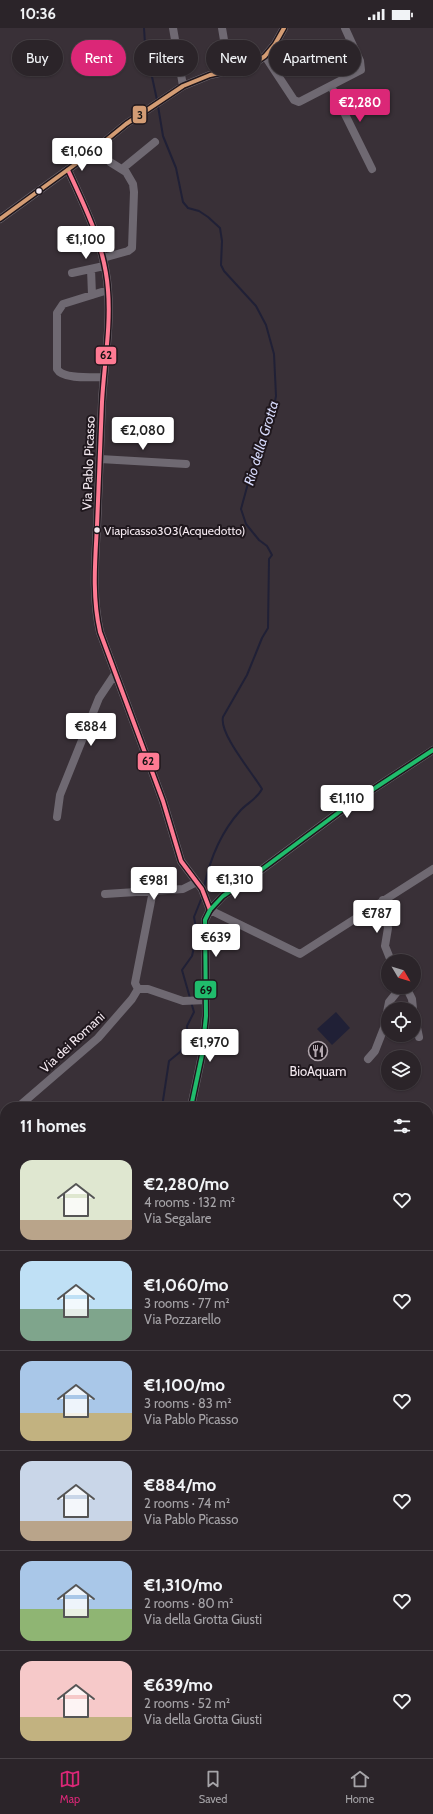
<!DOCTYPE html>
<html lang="en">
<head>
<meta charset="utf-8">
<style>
	:root { --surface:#2b2429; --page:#332c31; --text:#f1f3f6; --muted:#a6a4a8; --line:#474146; --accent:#db2777 }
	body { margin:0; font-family:Cabin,sans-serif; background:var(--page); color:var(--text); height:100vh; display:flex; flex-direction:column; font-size:15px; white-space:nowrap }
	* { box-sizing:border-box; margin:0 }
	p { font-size:13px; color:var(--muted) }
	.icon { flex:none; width:22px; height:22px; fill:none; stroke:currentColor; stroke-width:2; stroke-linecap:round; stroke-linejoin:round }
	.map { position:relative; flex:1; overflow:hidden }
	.panel { position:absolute; left:0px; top:1074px; width:433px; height:656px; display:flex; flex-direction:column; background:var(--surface); border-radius:16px 16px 0 0; box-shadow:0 1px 3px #0004,0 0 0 1px var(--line) }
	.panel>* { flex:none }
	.top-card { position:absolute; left:12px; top:12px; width:409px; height:36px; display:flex; gap:8px }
	.needle { width:26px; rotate:128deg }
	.buttons { position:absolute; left:381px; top:926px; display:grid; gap:8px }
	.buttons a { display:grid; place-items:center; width:40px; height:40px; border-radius:50%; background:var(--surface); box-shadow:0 1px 3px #0004,0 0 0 1px var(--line); font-size:20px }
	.price { position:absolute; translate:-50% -34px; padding:0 9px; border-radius:4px; background:#fff; color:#222; font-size:13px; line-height:26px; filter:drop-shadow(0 1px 2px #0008) }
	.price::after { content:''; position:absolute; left:50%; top:24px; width:12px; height:9px; margin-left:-6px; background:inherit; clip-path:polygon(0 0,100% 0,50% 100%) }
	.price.selected { background:var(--accent); color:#fff }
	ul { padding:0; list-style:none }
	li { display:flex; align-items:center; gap:12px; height:100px; padding:0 20px }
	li+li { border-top:1px solid var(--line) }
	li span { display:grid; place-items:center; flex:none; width:112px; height:80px; border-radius:12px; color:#555 }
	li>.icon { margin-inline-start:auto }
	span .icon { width:48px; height:48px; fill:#fffc; stroke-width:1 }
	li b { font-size:17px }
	h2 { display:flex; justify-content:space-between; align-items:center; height:48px; padding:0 20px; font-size:17px }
	.tag { padding:0 14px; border-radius:18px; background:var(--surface); box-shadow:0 1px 3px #0004,0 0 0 1px var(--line); font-size:14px; line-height:36px }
	.tag.selected { background:var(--accent); color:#fff }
	.status { display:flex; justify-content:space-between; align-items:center; height:28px; padding:0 20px; background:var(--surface); direction:ltr }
	.status svg { height:11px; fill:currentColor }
	.tab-bar { display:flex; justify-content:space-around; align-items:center; height:56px; border-top:1px solid var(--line); background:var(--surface); font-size:11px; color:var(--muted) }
	.tab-bar a { display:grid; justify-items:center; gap:2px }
	.tab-bar .selected { color:var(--accent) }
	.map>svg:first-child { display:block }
	.green { fill:#4e3a36 }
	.water { fill:#202036 }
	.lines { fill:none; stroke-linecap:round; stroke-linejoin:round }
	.stream { stroke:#202036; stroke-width:2 }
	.minor { stroke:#6f6972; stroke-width:8 }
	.bus-1-casing { stroke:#1f171d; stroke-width:7 }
	.bus-2-casing { stroke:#1f171d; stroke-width:7 }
	.bus-3-casing { stroke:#1f171d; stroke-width:7 }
	.bus-1 { stroke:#fe7a93; stroke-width:4 }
	.bus-2 { stroke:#d39c74; stroke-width:4 }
	.bus-3 { stroke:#20bc6c; stroke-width:4 }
	.bus-dot { fill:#f4e9f0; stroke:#1f171d; stroke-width:1.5 }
	.labels { text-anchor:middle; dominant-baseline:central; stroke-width:4; stroke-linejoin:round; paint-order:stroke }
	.bus-label { font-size:12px; fill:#f4e9f0; stroke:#1f171d; text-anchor:start }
	.street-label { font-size:13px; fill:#f4e9f0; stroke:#1f171d }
	.poi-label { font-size:13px; fill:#f4e9f0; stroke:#1f171d }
	.water-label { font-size:14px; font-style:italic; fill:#d5d8f9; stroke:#1f171d }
	.line-badge { stroke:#1f171d; stroke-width:1.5 }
	.pale-badge-label { font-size:11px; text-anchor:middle; font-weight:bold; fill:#111 }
</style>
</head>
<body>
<div class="status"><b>10:36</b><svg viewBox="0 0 49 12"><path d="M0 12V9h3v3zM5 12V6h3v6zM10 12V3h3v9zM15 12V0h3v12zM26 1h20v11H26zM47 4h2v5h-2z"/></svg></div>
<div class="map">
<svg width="433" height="1730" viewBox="0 0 433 1730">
	<rect width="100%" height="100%" fill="#393037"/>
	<!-- green -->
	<path class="green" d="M428 1265H433V1532H428Z
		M5 1315V1394L0 1387V1320Z"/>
	<!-- water -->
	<path class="water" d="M336 984 350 1000 332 1017 317 1001Z"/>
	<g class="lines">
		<!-- stream -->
		<path class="stream" d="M144 0 145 16 157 72
			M158 78 163 108 176 140 183 174 188 180 199 183 208 189 220 200 222 213 221 237 224 243 256 278 266 297 274 326 276 368 273 384 250 448 241 481 246 496 259 512 267 518 272 527 269 531 268 600 262 610 247 647 223 689C219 706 252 744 262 761 257 771 247 775 240 783 221 804 210 831 204 859
			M190 970 182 942 192 928 197 906 194 889 202 869
			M162 1079 169 1033 180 1024 188 1012 187 998 194 984 191 974
			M428 1389H433
			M428 1473 433 1479
			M428 1539 433 1543
			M428 1651 433 1642
			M415 1725 416 1730"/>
		<!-- minor -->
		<path class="minor" d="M173 0 183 58
			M222 0 229 42
			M265 28 294 72 299 74 361 42 360 33 345 0
			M331 58 372 141
			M97 119 110 134 126 144 133 156 134 164 132 220 128 223 103 230
			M122 141 155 114
			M68 142C86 181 105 219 108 262 111 299 104 337 102 374 100 415 99 457 97 498 95 534 92 569 100 604L163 773 181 833 202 861 210 882
			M0 191 88 127 126 96 183 58 210 47 251 38 265 28 275 16 284 0
			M91 241 92 267
			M72 245 104 238
			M104 349C93 349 63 352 57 341V285L63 276 108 262
			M100 431 186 436
			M57 789 60 767 99 670 115 646
			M105 866 183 861 197 854
			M383 872 388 900 385 918 391 933
			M210 882 300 926 433 841
			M406 959 412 971 413 981
			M138 961 135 955 153 863
			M138 961H148L183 973 206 972
			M414 985 419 1009
			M368 1031 375 1023 384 1000 389 974 401 959
			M18 1079 98 1010 132 971 138 961
			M191 1079 202 1027 206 988 205 892 210 882 223 868 253 848 346 779 433 722
			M0 1090H5
			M0 1704 5 1712
			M14 1725 17 1730
			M303 1725 305 1730"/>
		<defs>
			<path id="bus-1" d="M68 142C86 181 105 219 108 262 111 299 104 337 102 374 100 415 99 457 97 498 95 534 92 569 100 604L163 773 181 833 202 861 210 882"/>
			<path id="bus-2" d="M0 191 88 127 126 96 183 58 210 47 251 38 265 28 275 16 284 0"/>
			<path id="bus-3" d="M191 1079 202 1027 206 988 205 892 210 882 223 868 253 848 346 779 433 722"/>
		</defs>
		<!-- bus-1 casing -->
		<use href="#bus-1" class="bus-1-casing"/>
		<!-- bus-2 casing -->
		<use href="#bus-2" class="bus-2-casing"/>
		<!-- bus-3 casing -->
		<use href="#bus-3" class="bus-3-casing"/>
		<!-- bus-1 -->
		<use href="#bus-1" class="bus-1"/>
		<!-- bus-2 -->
		<use href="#bus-2" class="bus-2"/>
		<!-- bus-3 -->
		<use href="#bus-3" class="bus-3"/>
	</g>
	<!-- icons -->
	<defs>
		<symbol id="restaurant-ring" viewBox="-11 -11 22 22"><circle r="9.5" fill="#1f171d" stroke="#b3a8af" stroke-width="1.5"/><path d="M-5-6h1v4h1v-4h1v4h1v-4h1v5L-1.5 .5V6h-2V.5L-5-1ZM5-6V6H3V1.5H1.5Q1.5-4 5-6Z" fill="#b3a8af"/></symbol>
	</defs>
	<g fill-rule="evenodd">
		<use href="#restaurant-ring" x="307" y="1012" width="22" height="22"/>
	</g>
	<!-- markers -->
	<g class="bus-dot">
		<circle cx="39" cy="163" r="3.5"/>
		<circle cx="97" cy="502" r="3.5"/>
	</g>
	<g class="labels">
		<!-- bus labels -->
		<g class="bus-label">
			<text x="104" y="502">Viapicasso303(Acquedotto)</text>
		</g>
		<!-- street labels -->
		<g class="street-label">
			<text transform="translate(88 435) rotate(-88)">Via Pablo Picasso</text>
			<text transform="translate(72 1014) rotate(-43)">Via dei Romani</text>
		</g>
		<!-- poi labels -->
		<g class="poi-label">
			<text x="318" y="1043">BioAquam</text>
		</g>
		<!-- water labels -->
		<g class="water-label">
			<text transform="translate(261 415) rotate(-73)">Rio della Grotta</text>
		</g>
	</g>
	<g class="line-badge">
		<rect x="132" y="77" width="15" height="19" rx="4" fill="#d39c74"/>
		<rect x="95" y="318" width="22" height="19" rx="4" fill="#fe7a93"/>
		<rect x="137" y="724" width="23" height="19" rx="4" fill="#fe7a93"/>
		<rect x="194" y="952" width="23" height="19" rx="4" fill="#20bc6c"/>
	</g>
	<g class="pale-badge-label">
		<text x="140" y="91">3</text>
		<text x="106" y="331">62</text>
		<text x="148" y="737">62</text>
		<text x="206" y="966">69</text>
	</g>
</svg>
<div class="buttons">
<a><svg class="needle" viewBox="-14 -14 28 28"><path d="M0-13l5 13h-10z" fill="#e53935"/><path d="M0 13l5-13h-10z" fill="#a6a4a8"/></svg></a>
<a><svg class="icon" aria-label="locate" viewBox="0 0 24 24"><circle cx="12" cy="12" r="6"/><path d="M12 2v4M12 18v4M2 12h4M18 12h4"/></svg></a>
<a><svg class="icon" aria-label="layers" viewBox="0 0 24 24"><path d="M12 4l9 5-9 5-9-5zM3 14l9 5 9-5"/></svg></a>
</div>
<b class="price selected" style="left:360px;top:95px">€2,280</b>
<b class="price" style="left:82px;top:144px">€1,060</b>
<b class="price" style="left:86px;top:232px">€1,100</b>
<b class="price" style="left:143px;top:423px">€2,080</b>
<b class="price" style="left:91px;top:719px">€884</b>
<b class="price" style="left:347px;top:791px">€1,110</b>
<b class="price" style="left:235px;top:872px">€1,310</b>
<b class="price" style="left:154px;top:873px">€981</b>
<b class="price" style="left:377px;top:906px">€787</b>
<b class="price" style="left:216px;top:930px">€639</b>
<b class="price" style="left:210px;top:1035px">€1,970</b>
<div class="top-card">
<a class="tag">Buy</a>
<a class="tag selected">Rent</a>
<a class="tag">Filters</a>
<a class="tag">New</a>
<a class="tag">Apartment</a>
</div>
<section class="panel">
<h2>11 homes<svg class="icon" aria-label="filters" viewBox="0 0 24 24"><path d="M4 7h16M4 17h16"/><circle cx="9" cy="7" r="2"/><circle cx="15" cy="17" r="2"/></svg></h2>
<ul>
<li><span style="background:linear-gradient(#dfe7d0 75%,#b9a48a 0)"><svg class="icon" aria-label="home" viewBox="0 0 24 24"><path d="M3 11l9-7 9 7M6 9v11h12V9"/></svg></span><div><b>€2,280/mo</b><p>4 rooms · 132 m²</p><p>Via Segalare</p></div><svg class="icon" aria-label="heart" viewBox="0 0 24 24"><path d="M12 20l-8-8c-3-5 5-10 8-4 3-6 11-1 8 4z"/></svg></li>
<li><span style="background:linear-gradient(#bfe0f5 60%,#7fa58c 0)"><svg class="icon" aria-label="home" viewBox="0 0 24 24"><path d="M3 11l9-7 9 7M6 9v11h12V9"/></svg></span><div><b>€1,060/mo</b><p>3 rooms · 77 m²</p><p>Via Pozzarello</p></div><svg class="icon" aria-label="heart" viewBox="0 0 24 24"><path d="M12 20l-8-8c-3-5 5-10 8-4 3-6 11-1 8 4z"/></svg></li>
<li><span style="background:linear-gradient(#a9c7e8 65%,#c2b280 0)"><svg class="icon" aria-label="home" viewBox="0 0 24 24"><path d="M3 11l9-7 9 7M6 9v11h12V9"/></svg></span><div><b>€1,100/mo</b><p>3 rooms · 83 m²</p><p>Via Pablo Picasso</p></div><svg class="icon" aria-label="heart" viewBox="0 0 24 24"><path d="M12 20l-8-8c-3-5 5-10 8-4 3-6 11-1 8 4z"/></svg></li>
<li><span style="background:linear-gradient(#c9d6e8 75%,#b9a48a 0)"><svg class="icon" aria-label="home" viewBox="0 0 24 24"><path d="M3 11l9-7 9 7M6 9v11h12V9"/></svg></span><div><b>€884/mo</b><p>2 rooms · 74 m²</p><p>Via Pablo Picasso</p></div><svg class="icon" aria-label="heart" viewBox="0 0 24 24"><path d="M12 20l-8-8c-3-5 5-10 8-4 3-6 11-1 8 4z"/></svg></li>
<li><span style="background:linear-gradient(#a9c7e8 60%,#8fb573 0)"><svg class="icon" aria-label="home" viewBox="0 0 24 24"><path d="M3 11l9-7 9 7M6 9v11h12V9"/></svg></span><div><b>€1,310/mo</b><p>2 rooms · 80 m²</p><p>Via della Grotta Giusti</p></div><svg class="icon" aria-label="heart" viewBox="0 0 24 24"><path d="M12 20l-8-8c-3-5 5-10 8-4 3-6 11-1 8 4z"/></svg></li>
<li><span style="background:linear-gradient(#f6c9c9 70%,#c2b280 0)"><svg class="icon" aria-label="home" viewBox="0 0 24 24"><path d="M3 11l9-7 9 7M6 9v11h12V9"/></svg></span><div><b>€639/mo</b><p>2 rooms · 52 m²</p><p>Via della Grotta Giusti</p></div><svg class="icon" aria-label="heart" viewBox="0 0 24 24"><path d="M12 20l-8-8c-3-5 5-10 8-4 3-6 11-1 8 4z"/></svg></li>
</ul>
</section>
</div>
<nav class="tab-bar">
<a class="selected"><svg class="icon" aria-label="map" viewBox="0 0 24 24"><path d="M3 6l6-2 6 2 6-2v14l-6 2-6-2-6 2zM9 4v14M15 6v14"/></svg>Map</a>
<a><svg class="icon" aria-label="saved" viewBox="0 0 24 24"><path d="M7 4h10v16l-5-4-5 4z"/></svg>Saved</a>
<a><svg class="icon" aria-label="home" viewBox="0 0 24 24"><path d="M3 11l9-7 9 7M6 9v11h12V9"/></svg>Home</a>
</nav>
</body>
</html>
